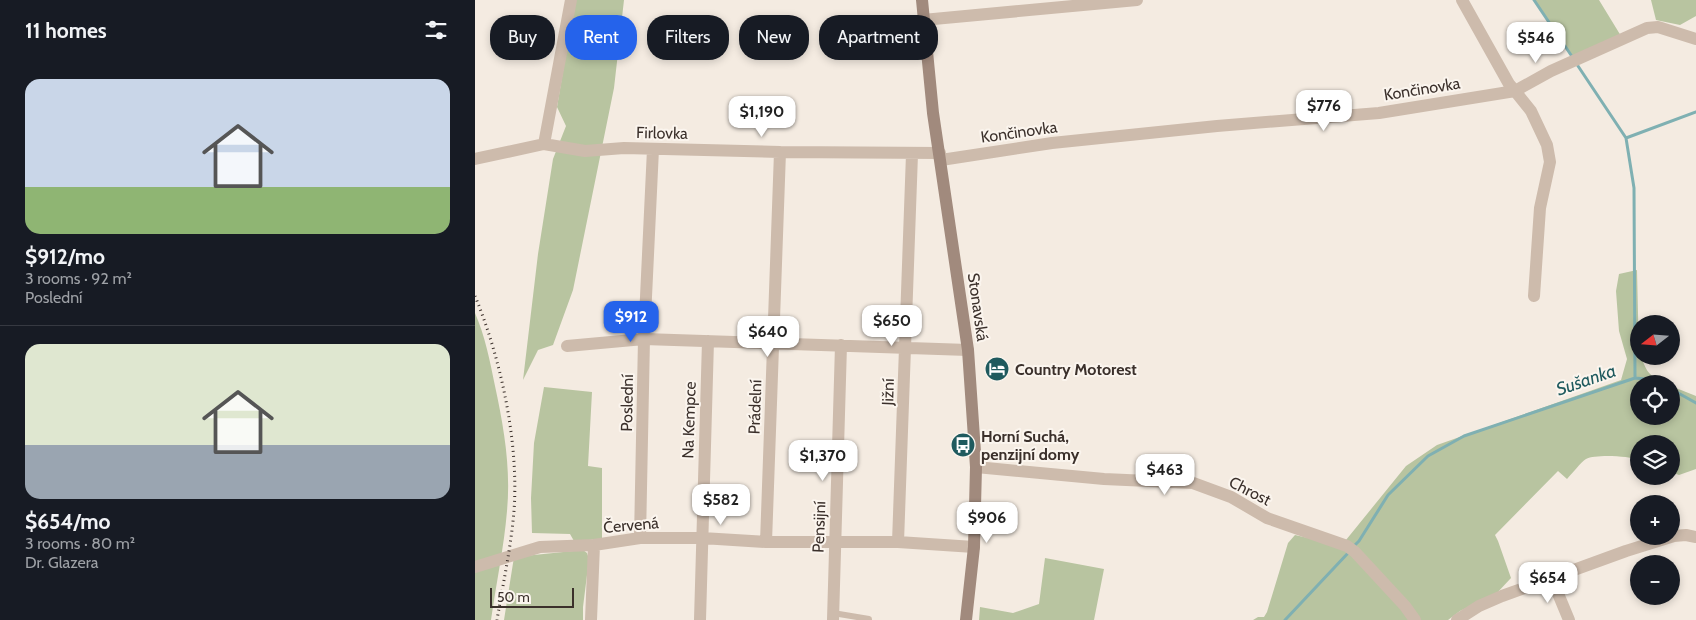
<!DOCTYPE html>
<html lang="en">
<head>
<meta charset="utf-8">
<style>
	:root { --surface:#171b24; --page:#20242c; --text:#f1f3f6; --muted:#9ea1a6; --line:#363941; --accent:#2563eb }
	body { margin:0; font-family:Cabin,sans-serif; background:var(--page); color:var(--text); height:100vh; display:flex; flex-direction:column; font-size:19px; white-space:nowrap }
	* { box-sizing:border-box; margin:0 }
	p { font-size:16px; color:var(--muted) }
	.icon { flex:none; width:28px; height:28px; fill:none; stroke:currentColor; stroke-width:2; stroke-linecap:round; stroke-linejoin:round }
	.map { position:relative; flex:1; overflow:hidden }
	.drawer { display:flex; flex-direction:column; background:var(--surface); width:475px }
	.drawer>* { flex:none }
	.top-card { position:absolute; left:15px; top:15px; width:475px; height:45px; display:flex; gap:10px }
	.needle { width:32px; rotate:253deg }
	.tools { position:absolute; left:1155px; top:315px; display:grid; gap:10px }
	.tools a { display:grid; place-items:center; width:50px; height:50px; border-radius:50%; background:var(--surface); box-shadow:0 2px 8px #0003; font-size:25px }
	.scale { position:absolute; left:15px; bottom:12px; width:84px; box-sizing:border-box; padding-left:5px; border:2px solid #3b302b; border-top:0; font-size:14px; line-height:18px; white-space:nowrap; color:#3b302b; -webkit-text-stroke:4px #fbf5ee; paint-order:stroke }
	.price { position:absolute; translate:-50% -42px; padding:0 11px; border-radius:10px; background:#fff; color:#222; font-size:16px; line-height:32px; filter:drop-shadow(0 1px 2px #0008) }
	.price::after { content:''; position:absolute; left:50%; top:30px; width:15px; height:11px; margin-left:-8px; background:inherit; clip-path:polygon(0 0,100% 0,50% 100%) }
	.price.current { background:var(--accent); color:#fff }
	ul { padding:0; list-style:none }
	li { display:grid; align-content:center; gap:10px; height:265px; padding:0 25px }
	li+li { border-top:1px solid var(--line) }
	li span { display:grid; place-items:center; height:155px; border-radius:15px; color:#555 }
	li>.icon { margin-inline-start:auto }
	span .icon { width:90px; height:90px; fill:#fffc; stroke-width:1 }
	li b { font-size:21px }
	h2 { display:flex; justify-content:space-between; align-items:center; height:60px; padding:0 25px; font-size:21px }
	.tag { padding:0 18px; border-radius:20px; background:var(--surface); box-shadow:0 2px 8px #0003; font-size:18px; line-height:45px }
	.tag.current { background:var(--accent); color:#fff }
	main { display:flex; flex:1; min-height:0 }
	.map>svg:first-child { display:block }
	.green { fill:#b8c4a0 }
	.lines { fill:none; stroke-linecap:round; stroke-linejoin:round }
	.stream { stroke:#7fb0b2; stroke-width:3 }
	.lane { stroke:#cdbbac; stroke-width:6 }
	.street { stroke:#cdbbac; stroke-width:12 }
	.secondary { stroke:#a18a7d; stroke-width:12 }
	.rail { stroke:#3b302b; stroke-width:3; stroke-dasharray:1 4; stroke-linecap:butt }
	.labels { text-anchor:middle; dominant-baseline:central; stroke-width:4; stroke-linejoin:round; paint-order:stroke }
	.street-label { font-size:16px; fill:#3b302b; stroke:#fbf5ee }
	.poi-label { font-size:16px; font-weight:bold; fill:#3b302b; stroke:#fbf5ee; text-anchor:start }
	.water-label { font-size:18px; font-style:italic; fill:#1f5a5e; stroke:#fbf5ee }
</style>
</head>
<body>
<main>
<section class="drawer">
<h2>11 homes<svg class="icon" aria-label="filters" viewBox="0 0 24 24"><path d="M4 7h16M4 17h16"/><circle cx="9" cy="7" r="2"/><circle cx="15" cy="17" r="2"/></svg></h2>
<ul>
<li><span style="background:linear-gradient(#c9d6e8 70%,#8fb573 0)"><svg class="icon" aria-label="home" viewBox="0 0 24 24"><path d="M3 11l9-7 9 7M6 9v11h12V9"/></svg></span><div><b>$912/mo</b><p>3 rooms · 92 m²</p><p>Poslední</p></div></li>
<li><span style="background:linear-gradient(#dfe7d0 65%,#9aa5b1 0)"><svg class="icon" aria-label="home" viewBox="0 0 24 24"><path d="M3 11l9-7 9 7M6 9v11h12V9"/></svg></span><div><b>$654/mo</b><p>3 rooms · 80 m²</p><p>Dr. Glazera</p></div></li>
</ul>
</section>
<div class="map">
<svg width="1221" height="620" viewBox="0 0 1221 620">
	<rect width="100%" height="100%" fill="#f4ebe1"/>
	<!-- green -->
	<path class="green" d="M100 0H149L139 88 98 290 78 345 63 350 48 380 63 254 78 159 91 126 82 107Z
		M1059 0H1124L1146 36 1099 59Z
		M1176 0H1221V16L1205 25 1181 20Z
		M1162 270 1164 356H1166C1172 374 1175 376 1192 384H1164V416H1196V386L1221 396V469L1204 475 1196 472V444H1164V460C1154 456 1121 454 1111 459 1106 462 1096 475 1092 479L1083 471 1020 535 1023 541 1036 578 1021 594 985 611 973 620H778L783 617H789L792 612 813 543 820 535 833 538 871 540 931 466 962 445 1146 380 1152 359 1144 331 1141 291 1144 274Z
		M0 313C10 336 15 361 20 386 29 428 36 468 32 511 29 547 21 584 16 620H0Z
		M69 387 117 392 113 466 127 468V539L99 541 95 534 57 533 56 498 59 443Z
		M108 550 112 553 114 559 108 607V620H29L39 557Z
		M570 558 629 569 619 620H504L505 607 538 613 564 604Z"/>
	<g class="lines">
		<!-- stream -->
		<path class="stream" d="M1059 0 1098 58
			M1151 138 1221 112
			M1160 378 1181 380 1187 384
			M1196 389 1221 403
			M878 547 884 541 913 495 953 456 989 436 1160 378 1159 188 1151 138 1101 63
			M810 620 874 552"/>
		<!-- lane -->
		<path class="lane" d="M358 613 394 619V620"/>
		<!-- street -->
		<path class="street" d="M987 0 1034 84 1040 91 1076 71 1172 28 1183 27 1221 39
			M448 20 662 0
			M69 144 96 0
			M0 159 69 144 110 151 149 148 305 152 465 153
			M466 160 577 143 742 126 904 113 1040 91 1056 111 1072 145 1075 162 1065 208 1059 296
			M92 346 169 339 493 350
			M501 467 629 479 718 483 756 497 792 518 872 546 880 552 930 606 940 620
			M165 538 169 339 178 149
			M291 542 305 152
			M423 542 437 154
			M0 567 65 547 119 545 165 538H227L291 542H423L499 547
			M1077 579 1094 620
			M116 620 119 545
			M225 620 233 341
			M358 620 366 345
			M982 620 1004 606 1027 596 1151 551 1199 536 1211 535 1221 537"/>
		<!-- secondary -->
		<path class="secondary" d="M447 0 458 113 493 350 501 467 499 547 491 620"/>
		<!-- rail -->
		<path class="rail" d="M0 296C26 359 44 443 39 511 36 547 28 584 22 620"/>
	</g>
	<!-- icons -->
	<defs>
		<symbol id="hotel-disc" viewBox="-11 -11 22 22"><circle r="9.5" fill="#1f5a5e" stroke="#fbf5ee"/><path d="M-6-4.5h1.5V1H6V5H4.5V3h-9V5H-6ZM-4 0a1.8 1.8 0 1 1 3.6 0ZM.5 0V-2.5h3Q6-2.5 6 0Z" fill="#fff"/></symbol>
		<symbol id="bus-disc" viewBox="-11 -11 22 22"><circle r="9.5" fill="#1f5a5e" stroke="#fbf5ee"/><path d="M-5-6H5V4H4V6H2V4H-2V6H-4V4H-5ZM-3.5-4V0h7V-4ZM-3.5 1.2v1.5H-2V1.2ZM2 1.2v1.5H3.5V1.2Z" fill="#fff"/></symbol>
	</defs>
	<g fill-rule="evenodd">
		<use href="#hotel-disc" x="508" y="355" width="28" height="28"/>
		<use href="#bus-disc" x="474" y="431" width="28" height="28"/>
	</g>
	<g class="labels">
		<!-- street labels -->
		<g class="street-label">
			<text transform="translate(947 89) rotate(-9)">Končinovka</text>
			<text transform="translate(544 132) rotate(-8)">Končinovka</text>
			<text transform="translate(187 133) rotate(1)">Firlovka</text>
			<text transform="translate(503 307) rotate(82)">Stonavská</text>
			<text transform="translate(413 392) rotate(-88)">Jižní</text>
			<text transform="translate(152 403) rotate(-89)">Poslední</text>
			<text transform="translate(280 407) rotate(-88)">Prádelní</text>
			<text transform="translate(214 420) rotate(-88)">Na Kempce</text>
			<text transform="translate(775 491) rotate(27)">Chrost</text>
			<text transform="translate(156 525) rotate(-5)">Červená</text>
			<text transform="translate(344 527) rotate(-88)">Pensijní</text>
		</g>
		<!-- poi labels -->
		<g class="poi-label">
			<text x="540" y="369">Country Motorest</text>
			<text x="506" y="436">Horní Suchá,<tspan x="506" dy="18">penzijní domy</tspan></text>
		</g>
		<!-- water labels -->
		<g class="water-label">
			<text transform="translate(1111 380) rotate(-19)">Sušanka</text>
		</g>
	</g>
</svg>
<div class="tools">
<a><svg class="needle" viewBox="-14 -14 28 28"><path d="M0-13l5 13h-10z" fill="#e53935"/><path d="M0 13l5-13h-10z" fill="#9ea1a6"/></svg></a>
<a><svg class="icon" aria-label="locate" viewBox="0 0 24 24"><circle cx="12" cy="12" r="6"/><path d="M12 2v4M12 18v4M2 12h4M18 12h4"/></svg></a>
<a><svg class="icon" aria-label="layers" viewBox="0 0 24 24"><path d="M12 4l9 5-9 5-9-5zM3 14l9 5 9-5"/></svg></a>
<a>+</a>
<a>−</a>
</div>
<div class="scale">50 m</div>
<b class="price" style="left:1061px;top:64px">$546</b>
<b class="price" style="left:849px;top:132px">$776</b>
<b class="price" style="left:287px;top:138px">$1,190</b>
<b class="price current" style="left:156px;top:343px">$912</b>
<b class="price" style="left:417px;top:347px">$650</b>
<b class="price" style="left:293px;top:358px">$640</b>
<b class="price" style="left:348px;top:482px">$1,370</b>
<b class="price" style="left:690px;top:496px">$463</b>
<b class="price" style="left:246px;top:526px">$582</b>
<b class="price" style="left:512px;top:544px">$906</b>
<b class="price" style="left:1073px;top:604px">$654</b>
<div class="top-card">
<a class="tag">Buy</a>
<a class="tag current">Rent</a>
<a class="tag">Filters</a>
<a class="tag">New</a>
<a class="tag">Apartment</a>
</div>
</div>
</main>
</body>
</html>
